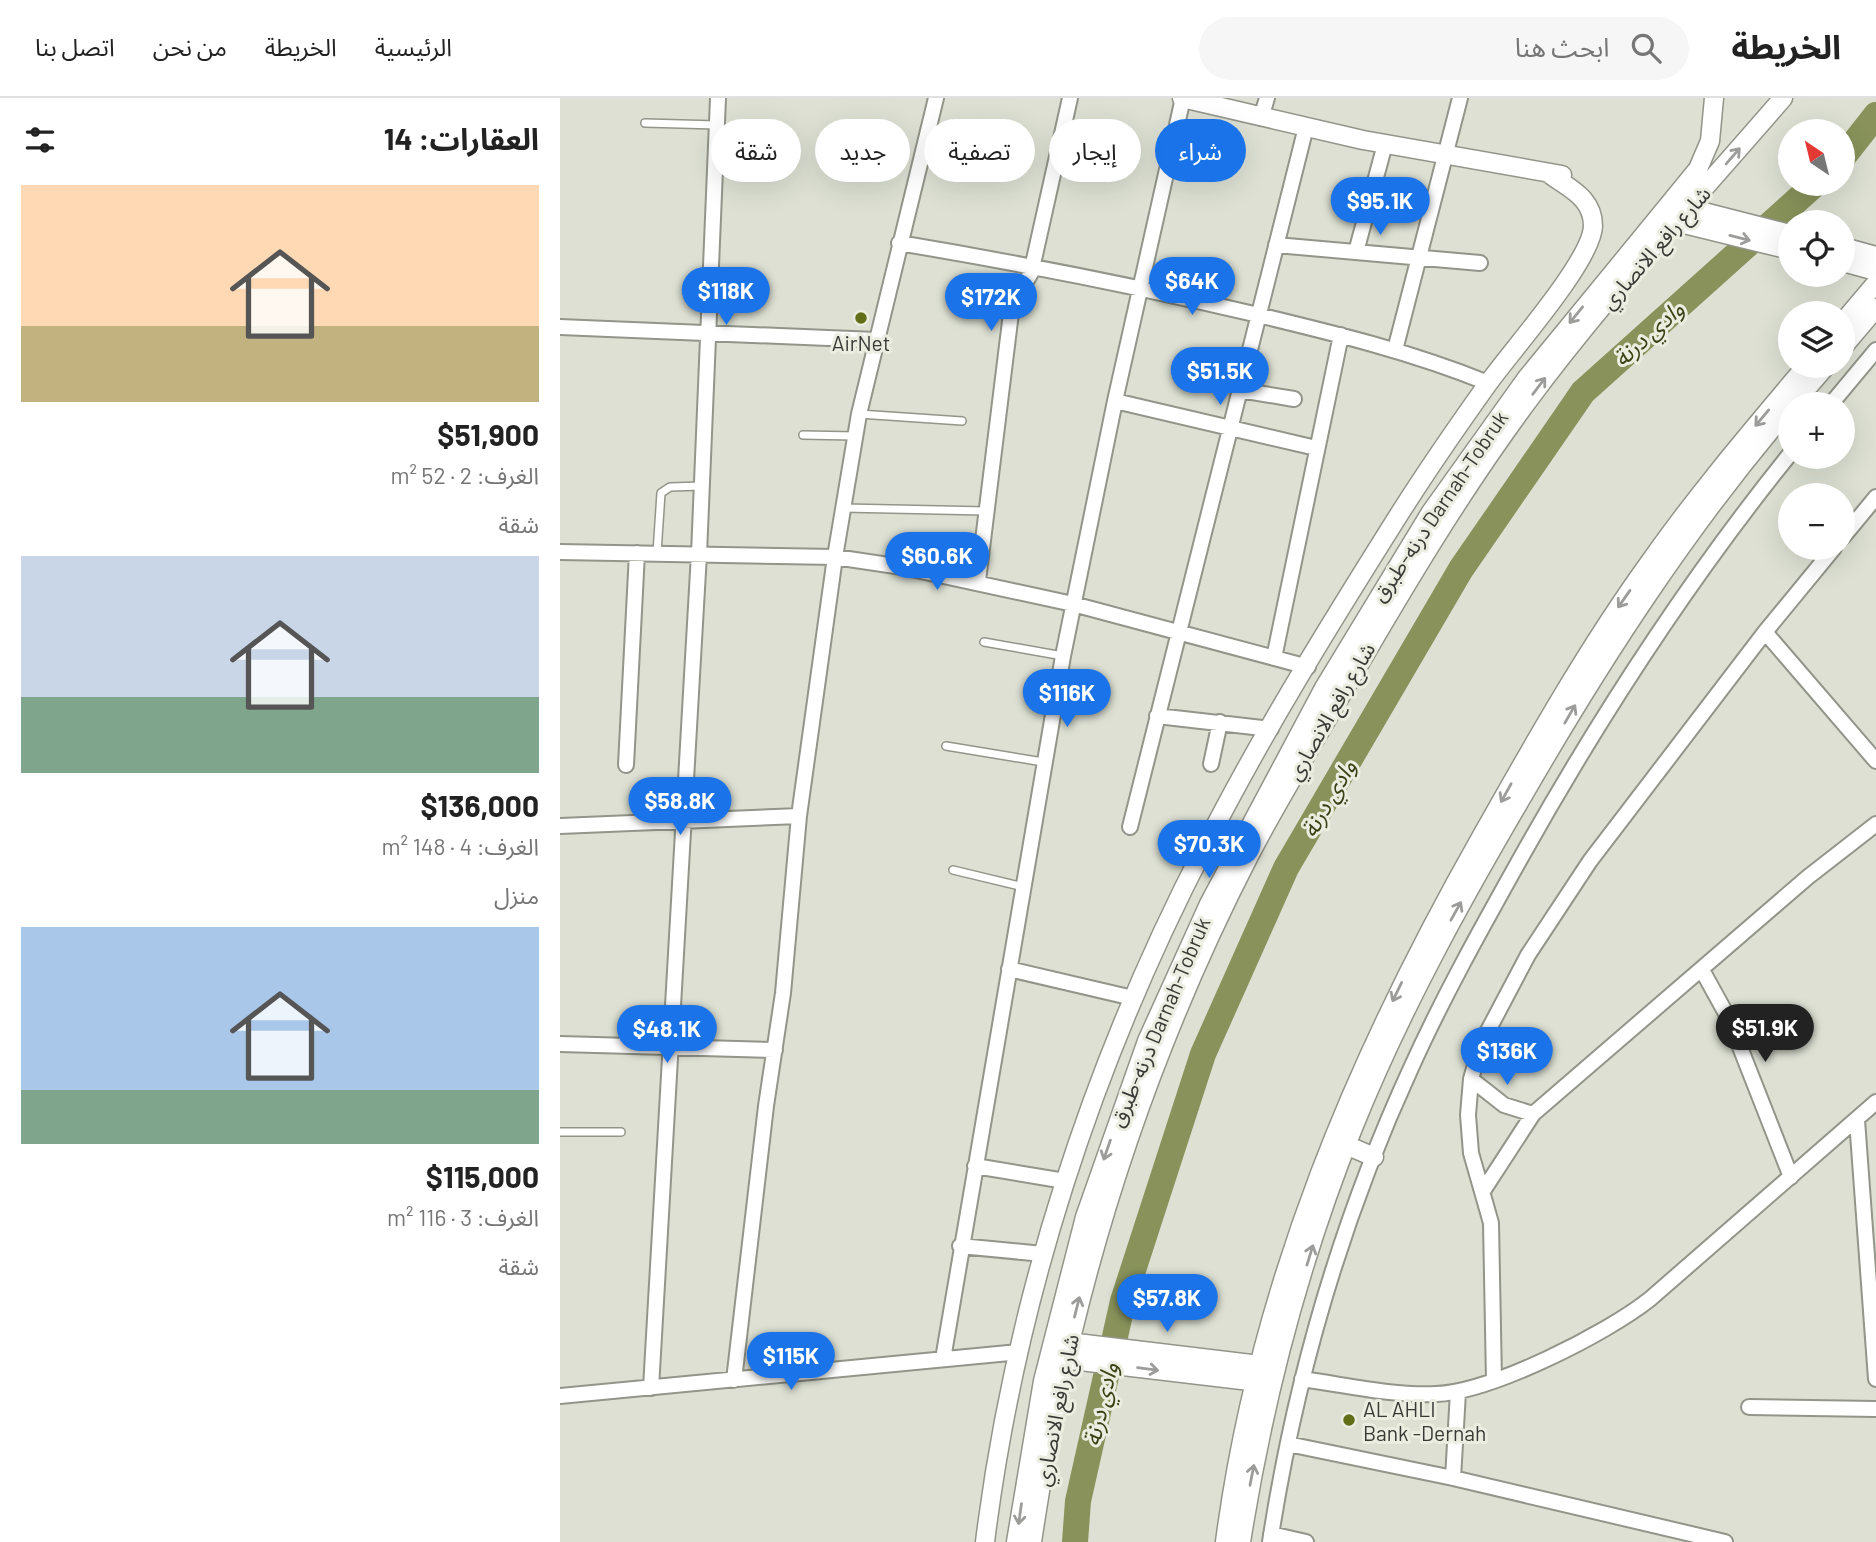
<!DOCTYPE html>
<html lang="ar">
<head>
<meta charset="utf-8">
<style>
	:root { --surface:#fff; --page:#f6f6f6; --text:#222; --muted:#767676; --line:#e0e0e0; --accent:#1a73e8 }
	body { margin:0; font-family:Barlow,"Noto Sans Arabic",sans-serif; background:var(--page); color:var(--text); direction:rtl; height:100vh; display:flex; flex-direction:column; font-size:26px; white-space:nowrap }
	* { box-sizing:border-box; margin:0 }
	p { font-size:23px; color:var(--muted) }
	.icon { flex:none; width:38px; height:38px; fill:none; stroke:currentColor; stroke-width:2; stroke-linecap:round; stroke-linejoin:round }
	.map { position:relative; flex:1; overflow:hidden; direction:ltr }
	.panel { display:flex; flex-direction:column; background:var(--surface); width:560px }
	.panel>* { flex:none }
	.guide { position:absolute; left:21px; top:21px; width:665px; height:63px; direction:rtl; display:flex; gap:14px }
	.needle { width:46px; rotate:325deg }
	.buttons { position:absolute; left:1218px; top:21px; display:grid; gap:14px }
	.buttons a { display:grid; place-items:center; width:77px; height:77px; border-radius:50%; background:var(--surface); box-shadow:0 7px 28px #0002; font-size:35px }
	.price { position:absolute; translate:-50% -60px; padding:0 16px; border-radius:24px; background:var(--accent); color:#fff; font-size:23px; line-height:46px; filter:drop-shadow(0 2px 4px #0008) }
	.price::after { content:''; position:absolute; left:50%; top:42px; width:21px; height:16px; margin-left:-10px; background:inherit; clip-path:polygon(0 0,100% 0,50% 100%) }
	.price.on { background:#222; color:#fff }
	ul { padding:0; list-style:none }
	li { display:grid; align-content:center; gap:14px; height:371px; padding:0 21px }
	li span { display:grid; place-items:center; height:217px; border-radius:0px; color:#555 }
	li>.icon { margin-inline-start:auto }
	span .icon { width:126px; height:126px; fill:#fffc; stroke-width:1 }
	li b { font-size:30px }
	h2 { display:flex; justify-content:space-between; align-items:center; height:84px; padding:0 21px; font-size:30px }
	.chip { padding:0 24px; border-radius:32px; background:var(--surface); box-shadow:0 7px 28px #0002; font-size:24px; line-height:63px }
	.chip.on { background:var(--accent); color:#fff }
	header { display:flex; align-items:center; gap:42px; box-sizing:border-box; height:98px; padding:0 35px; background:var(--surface); border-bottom:2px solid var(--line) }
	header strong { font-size:33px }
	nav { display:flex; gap:38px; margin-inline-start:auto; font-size:24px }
	.search { width:490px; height:63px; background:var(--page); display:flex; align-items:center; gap:18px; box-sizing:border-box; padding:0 24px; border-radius:38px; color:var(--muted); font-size:26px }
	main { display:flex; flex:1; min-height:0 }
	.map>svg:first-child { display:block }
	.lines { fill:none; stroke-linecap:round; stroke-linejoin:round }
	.river { stroke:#88925a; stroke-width:26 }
	.service-casing { stroke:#929589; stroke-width:10 }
	.minor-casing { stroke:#929589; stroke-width:18 }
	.tertiary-casing { stroke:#929589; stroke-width:21 }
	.service { stroke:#fff; stroke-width:7 }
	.minor { stroke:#fff; stroke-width:14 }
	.tertiary { stroke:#fff; stroke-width:18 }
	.oneway { stroke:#9c9c9a }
	.poi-dot { fill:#626e17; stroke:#eaede0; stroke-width:2.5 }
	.labels { text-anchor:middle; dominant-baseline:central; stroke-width:6; stroke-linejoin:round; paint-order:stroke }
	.street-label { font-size:21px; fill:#393a35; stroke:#eaede0 }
	.poi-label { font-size:21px; fill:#393a35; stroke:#eaede0 }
	.water-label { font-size:23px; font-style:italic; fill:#3a4115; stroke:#eaede0 }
</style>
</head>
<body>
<header>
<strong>الخريطة</strong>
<div class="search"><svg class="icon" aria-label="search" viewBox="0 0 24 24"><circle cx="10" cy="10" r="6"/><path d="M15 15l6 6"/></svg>ابحث هنا</div>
<nav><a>الرئيسية</a><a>الخريطة</a><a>من نحن</a><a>اتصل بنا</a></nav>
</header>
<main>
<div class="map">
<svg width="1316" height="1444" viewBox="0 0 1316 1444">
	<rect width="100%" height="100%" fill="#dde0d3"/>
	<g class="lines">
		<!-- river -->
		<path class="river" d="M1283 59 1316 17
			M515 1444 518 1403 563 1203 643 956 726 770 901 471 1023 294 1255 86"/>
		<defs>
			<path id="service" d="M85 25 157 27
				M299 316 402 323
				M243 337 294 338
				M284 410 426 413
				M97 455 101 395 110 389 142 388
				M424 544 503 558
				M386 648 483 664
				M393 772 464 789
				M0 1034H61"/>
			<path id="minor" d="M701 20 707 0
				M339 145C458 165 576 188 694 216 773 235 852 254 928 285
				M716 147 920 165
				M796 154 825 46
				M0 229 316 242
				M835 252 900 0
				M680 292 734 301
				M555 303 756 350
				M1271 306 1316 252
				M1283 439 1316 399
				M0 454 275 459 342 469 513 506 748 569
				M418 483 451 215 454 204 471 175 510 0
				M1205 534 1316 663
				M714 560 781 237
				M597 618 711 631
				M651 666 660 624
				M66 667 77 455
				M0 728 239 718
				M570 729 746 29
				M449 871 573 900
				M1142 872 1169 921 1231 1079
				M0 946 215 952
				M911 981 944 1007 973 1016
				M1297 1022 1316 1281
				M415 1068 505 1083
				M923 1093 973 1016 1248 779 1316 726
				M400 1148 483 1156
				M383 1261 503 558 555 303 623 0
				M742 1281C786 1287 832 1298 876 1296 931 1294 1046 1236 1090 1201L1316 1004
				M174 1282 206 1008 223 895 239 718 275 459 299 316 376 0
				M934 1283 931 1125 911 1055 908 1017 911 981 921 946 968 857 1030 763 1205 534 1274 450
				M91 1290 139 456 158 0
				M0 1298 459 1254
				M1189 1309 1316 1311
				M728 1346 893 1380 1165 1444
				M893 1380 898 1294
				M711 1436 746 1444
				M710 1444C735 1281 782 1120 851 970 883 899 921 831 959 763 1040 618 1126 485 1230 356"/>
			<path id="tertiary" d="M622 0 803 42 1002 77
				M1128 110 1230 136
				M1116 124 1230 152
				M1283 149 1316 158
				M1283 164 1316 173
				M1283 224 1316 185
				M1283 249 1316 210
				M1233 306 1266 268
				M786 1047 814 1059
				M500 1243 708 1268
				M495 1260 707 1285
				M425 1444C455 1202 533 964 645 748 703 634 772 523 840 415 868 371 897 329 927 287 950 254 1032 163 1033 128 1033 100 1010 91 991 77
				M456 1444 483 1283 525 1119 587 943 649 806 764 590 871 414 966 281 1138 71 1150 43 1154 0
				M472 1444C507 1204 578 974 689 758 717 704 749 652 780 599 841 494 902 390 976 292 1053 190 1140 96 1223 0
				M665 1444C699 1187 797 957 924 734 977 640 1029 548 1092 461 1140 393 1193 331 1246 268
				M681 1444C703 1304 740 1162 793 1030 840 913 901 803 965 694 1043 559 1128 428 1230 309"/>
		</defs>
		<!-- service casing -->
		<use href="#service" class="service-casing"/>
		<!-- minor casing -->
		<use href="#minor" class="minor-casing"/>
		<!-- tertiary casing -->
		<use href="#tertiary" class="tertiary-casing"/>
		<!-- service -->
		<use href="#service" class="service"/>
		<!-- minor -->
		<use href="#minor" class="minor"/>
		<!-- tertiary -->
		<use href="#tertiary" class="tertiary"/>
	</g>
	<!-- one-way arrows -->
	<defs><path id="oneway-shaft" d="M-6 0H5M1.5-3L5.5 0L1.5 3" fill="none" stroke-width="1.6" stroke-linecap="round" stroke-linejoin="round" transform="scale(1.75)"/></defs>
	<g class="oneway">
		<use href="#oneway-shaft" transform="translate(1173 58) rotate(-49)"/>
		<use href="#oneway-shaft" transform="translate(1180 140) rotate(14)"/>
		<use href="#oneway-shaft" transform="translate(1016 217) rotate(129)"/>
		<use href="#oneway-shaft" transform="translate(979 288) rotate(-53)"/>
		<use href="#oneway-shaft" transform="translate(1202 320) rotate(130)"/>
		<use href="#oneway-shaft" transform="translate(1064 501) rotate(125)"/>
		<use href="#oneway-shaft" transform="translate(1010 616) rotate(-60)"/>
		<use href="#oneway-shaft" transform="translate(946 695) rotate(119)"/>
		<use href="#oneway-shaft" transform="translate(896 813) rotate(-61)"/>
		<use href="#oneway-shaft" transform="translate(837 894) rotate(116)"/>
		<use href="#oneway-shaft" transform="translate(547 1052) rotate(109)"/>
		<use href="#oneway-shaft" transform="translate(750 1157) rotate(-73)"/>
		<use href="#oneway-shaft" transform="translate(517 1209) rotate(-76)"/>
		<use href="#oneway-shaft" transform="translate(588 1271) rotate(7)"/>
		<use href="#oneway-shaft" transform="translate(692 1377) rotate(-79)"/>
		<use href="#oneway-shaft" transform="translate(460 1416) rotate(98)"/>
	</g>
	<!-- markers -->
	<g class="poi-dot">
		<circle cx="301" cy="220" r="7"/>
		<circle cx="789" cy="1322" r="7"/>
	</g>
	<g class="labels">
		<!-- street labels -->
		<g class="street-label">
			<text transform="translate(1095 149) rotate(-49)">شارع رافع الانصاري</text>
			<text transform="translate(879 408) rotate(-56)">درنه-طبرق Darnah-Tobruk</text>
			<text transform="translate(770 613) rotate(-60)">شارع رافع الانصاري</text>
			<text transform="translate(599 924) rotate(-67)">درنه-طبرق Darnah-Tobruk</text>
			<text transform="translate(496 1312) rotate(-79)">شارع رافع الانصاري</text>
		</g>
		<!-- poi labels -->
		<g class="poi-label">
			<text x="301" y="244">AirNet</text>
			<text x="803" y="1310" text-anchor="start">AL AHLI<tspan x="803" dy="24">Bank -Dernah</tspan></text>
		</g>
		<!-- water labels -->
		<g class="water-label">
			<text transform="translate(1088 235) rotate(-42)">وادي درنة</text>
			<text transform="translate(768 700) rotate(-60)">وادي درنة</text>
			<text transform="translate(540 1306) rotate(-77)">وادي درنة</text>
		</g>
	</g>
</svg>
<div class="buttons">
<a><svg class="needle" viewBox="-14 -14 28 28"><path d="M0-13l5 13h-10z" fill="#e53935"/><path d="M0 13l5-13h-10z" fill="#767676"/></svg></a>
<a><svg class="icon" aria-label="locate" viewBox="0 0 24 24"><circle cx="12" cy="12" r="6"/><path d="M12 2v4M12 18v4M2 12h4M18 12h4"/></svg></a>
<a><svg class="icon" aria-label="layers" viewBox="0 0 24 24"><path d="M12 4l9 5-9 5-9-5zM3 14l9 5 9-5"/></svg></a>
<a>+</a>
<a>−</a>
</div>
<b class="price" style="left:820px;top:139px">$95.1K</b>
<b class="price" style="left:632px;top:219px">$64K</b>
<b class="price" style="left:166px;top:229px">$118K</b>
<b class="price" style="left:431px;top:235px">$172K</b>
<b class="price" style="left:660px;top:309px">$51.5K</b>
<b class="price" style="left:377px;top:494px">$60.6K</b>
<b class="price" style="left:507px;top:631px">$116K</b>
<b class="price" style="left:120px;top:739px">$58.8K</b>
<b class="price" style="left:649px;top:782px">$70.3K</b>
<b class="price on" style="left:1205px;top:966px">$51.9K</b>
<b class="price" style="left:107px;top:967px">$48.1K</b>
<b class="price" style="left:947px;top:989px">$136K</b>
<b class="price" style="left:607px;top:1236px">$57.8K</b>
<b class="price" style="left:231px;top:1294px">$115K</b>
<div class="guide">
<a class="chip on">شراء</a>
<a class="chip">إيجار</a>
<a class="chip">تصفية</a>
<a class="chip">جديد</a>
<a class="chip">شقة</a>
</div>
</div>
<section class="panel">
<h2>العقارات: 14<svg class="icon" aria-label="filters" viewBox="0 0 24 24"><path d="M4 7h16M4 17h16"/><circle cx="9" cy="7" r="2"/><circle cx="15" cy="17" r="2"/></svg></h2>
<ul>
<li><span style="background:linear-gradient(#ffd9b3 65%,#c2b280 0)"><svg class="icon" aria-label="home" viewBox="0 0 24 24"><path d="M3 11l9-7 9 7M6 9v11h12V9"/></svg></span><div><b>$51,900</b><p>الغرف: 2 · 52 m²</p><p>شقة</p></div></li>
<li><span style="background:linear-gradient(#c9d6e8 65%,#7fa58c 0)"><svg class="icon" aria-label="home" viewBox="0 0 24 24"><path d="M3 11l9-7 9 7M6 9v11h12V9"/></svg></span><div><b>$136,000</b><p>الغرف: 4 · 148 m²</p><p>منزل</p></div></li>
<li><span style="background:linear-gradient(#a9c7e8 75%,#7fa58c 0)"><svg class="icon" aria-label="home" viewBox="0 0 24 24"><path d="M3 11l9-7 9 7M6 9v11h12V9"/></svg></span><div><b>$115,000</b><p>الغرف: 3 · 116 m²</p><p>شقة</p></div></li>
</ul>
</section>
</main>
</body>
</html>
